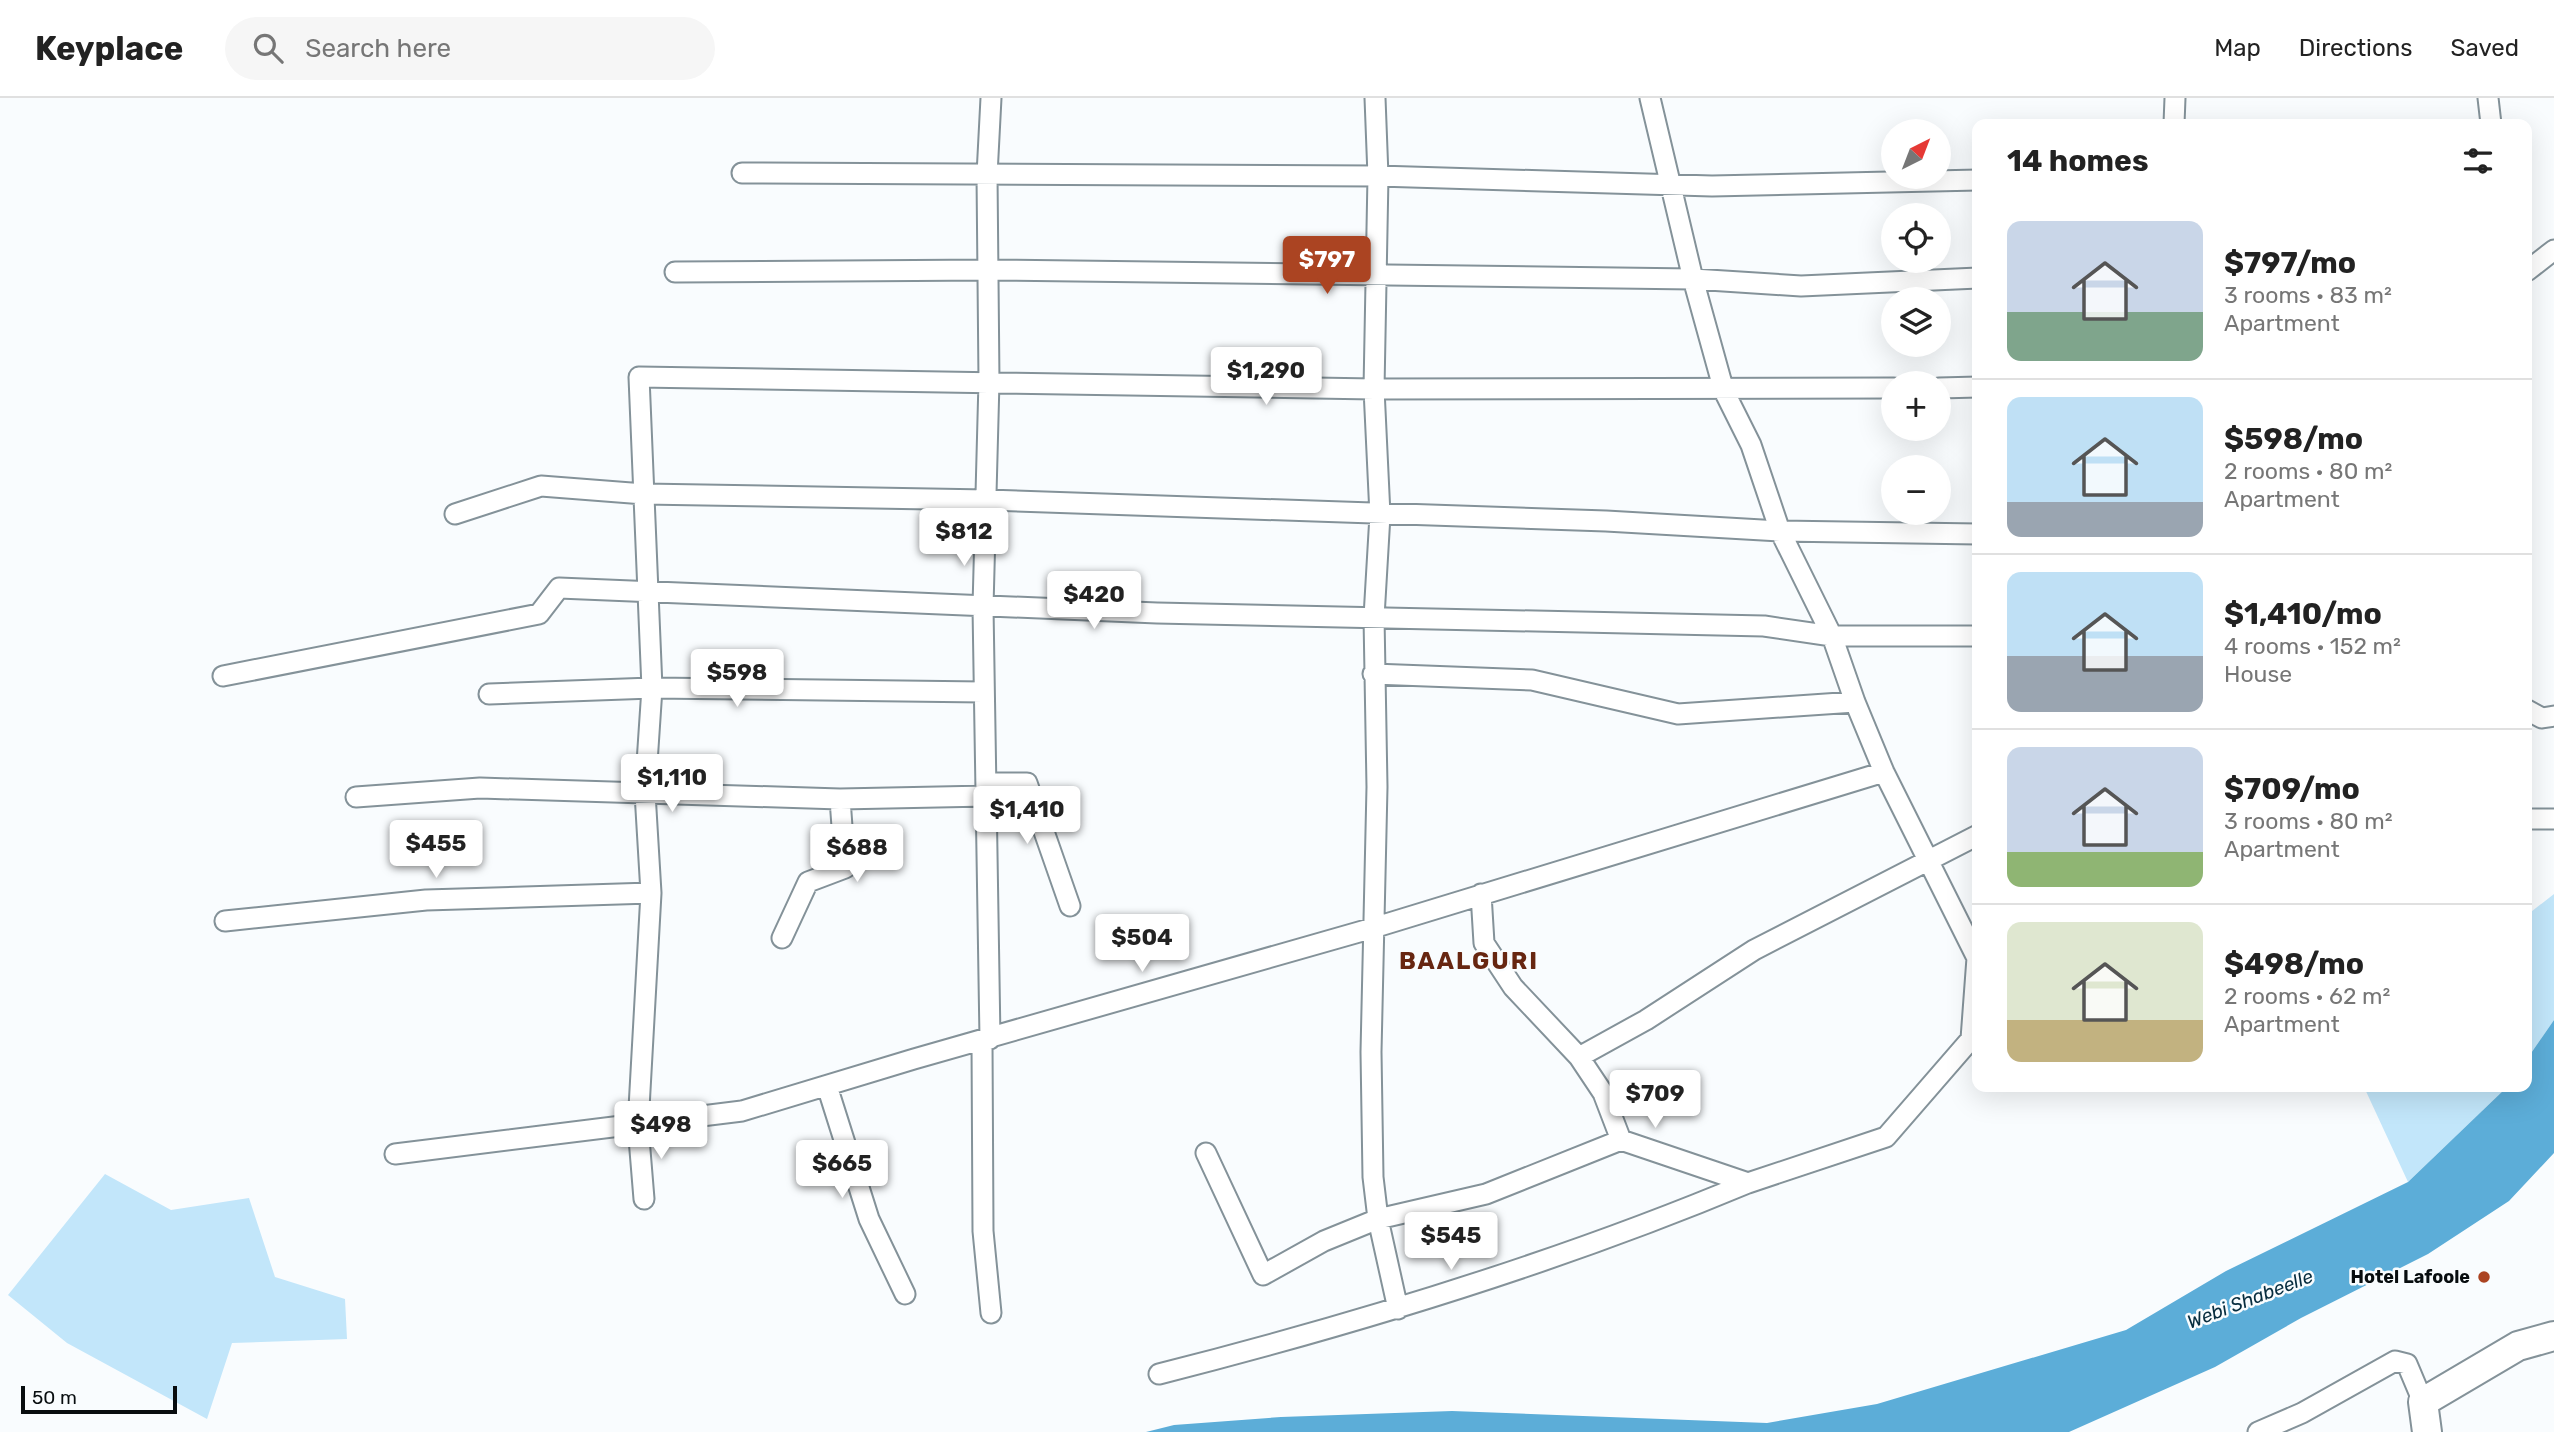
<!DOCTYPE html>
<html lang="en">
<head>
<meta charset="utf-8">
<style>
	:root { --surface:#fff; --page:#f6f6f6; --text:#222; --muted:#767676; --line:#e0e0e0; --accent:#ab4422 }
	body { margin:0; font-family:Rubik,sans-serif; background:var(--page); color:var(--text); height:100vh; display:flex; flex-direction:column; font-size:26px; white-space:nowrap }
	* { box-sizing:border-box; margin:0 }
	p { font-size:23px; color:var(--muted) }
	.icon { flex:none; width:38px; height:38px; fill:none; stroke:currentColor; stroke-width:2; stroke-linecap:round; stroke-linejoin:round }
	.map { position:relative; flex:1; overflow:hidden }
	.panel { position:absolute; left:1972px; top:21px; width:560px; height:973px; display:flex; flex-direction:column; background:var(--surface); border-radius:14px; box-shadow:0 7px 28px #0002 }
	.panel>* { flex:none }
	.needle { width:46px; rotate:42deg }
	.fabs { position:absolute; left:1881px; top:21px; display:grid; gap:14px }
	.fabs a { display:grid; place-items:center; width:70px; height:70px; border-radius:50%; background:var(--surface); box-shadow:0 7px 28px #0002; font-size:35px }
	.scale { position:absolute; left:21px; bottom:18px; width:156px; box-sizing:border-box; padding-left:7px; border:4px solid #080d0f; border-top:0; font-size:19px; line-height:24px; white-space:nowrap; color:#080d0f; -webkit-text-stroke:5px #f9fcfe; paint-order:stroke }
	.price { position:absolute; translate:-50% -60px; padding:0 16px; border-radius:7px; background:#fff; color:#222; font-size:23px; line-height:46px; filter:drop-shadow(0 2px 4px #0008) }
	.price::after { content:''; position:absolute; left:50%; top:42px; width:21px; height:16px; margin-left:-10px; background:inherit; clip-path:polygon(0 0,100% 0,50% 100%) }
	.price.on { background:var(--accent); color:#fff }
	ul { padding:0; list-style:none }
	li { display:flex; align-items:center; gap:21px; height:175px; padding:0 35px }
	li+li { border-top:2px solid var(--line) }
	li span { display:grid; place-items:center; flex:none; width:196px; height:140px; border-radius:14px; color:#555 }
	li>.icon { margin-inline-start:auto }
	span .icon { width:84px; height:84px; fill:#fffc; stroke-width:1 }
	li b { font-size:30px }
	h2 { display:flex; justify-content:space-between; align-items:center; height:84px; padding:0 35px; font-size:30px }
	header { display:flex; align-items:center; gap:42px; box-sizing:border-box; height:98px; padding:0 35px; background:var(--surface); border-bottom:2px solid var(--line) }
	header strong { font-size:33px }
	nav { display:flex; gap:38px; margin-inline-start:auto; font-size:24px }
	.search { width:490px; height:63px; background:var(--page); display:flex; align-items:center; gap:18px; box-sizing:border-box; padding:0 24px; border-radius:38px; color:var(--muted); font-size:26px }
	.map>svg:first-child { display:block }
	.green { fill:#c2e6fa }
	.water { fill:#5cadd8 }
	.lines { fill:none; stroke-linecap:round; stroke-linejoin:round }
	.street-casing { stroke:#849299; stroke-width:23 }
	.secondary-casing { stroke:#849299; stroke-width:32 }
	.street { stroke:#fff; stroke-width:19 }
	.secondary { stroke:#fff; stroke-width:28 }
	.poi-dot { fill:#ab4422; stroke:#f9fcfe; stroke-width:2.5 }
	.labels { text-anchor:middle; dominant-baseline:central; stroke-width:5; stroke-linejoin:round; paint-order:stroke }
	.poi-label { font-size:18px; font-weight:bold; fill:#080d0f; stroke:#f9fcfe; text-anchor:end }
	.water-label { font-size:19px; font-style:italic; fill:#072d3f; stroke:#f9fcfe }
	.district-label { font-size:24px; font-weight:bold; letter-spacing:2px; fill:#672611; stroke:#f9fcfe }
</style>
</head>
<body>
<header>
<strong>Keyplace</strong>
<div class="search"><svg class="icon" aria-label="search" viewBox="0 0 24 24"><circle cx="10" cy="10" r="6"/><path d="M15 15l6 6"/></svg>Search here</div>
<nav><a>Map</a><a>Directions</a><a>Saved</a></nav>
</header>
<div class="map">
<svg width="2554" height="1334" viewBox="0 0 2554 1334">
	<rect width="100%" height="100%" fill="#f9fcfe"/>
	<!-- green -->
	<path class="green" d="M2554 796V922L2527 961V817Z
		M2364 989H2507L2408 1084Z
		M105 1076 171 1112 249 1100 275 1179 345 1201 347 1241 232 1245 207 1321 67 1245 8 1197Z"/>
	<!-- water -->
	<path class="water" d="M2554 922V1055L2509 1103 2428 1156 2301 1220 2215 1269 2069 1334H1146L1174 1327 1281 1319 1452 1313 1767 1325 1877 1306 2126 1232 2226 1173 2408 1084 2507 989H2527V961Z"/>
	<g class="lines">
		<defs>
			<path id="street" d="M1375 0 1378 78 1374 291 1380 417 1374 519 1377 689 1371 954 1373 1079 1378 1121 1398 1211
				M2488 0 2491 26
				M2174 26 2175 0
				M742 75 1378 78 1712 88 1978 82
				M2527 173 2554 152
				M675 174 989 172 1693 181 1801 188 1978 180
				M1939 290 1978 289
				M455 416 541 388 644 396 987 402 1606 423 1780 433 1978 436
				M1373 576 1532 582 1678 616 1855 604
				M223 578 539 516 559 490 1157 515 1764 528 1832 538H1978
				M489 596 652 590 983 594
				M2527 612 2542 620 2554 618
				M986 685H1027L1070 808
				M356 699 480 690 840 701 987 698
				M2527 721H2554
				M1481 796 1484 845 1513 889 1579 959 1603 995 1621 1042
				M225 823 426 802 651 795
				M782 840 808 784 845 770 840 701
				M990 941 983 509 989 283 987 77 991 0
				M982 944 983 1133 991 1215
				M1579 959 1646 922 1754 852 1978 737
				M827 988 869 1121 905 1196
				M1206 1055 1263 1177 1324 1143 1378 1121 1486 1096 1621 1042 1748 1085 1886 1039 1971 941 1977 860 1884 674 1855 604 1832 538 1780 433 1751 347 1724 293 1693 181 1650 0
				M395 1056 742 1013 914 961 1373 830 1884 674
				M644 1101 638 1028 651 795 645 695 652 590 639 279 1374 291 1894 290
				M1159 1276C1360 1225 1557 1165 1748 1085
				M2258 1334 2302 1315 2395 1263 2407 1266 2423 1304"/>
			<path id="secondary" d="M2427 1334 2423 1304 2518 1248 2554 1238"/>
		</defs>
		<!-- street casing -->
		<use href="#street" class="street-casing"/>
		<!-- secondary casing -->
		<use href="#secondary" class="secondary-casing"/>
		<!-- street -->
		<use href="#street" class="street"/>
		<!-- secondary -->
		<use href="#secondary" class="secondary"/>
	</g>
	<!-- markers -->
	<circle class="poi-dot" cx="2484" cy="1179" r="7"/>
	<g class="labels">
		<!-- poi labels -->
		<g class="poi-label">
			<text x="2470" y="1179">Hotel Lafoole</text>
		</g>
		<!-- water labels -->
		<g class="water-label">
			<text transform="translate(2250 1201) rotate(-21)">Webi Shabeelle</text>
		</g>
		<!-- district labels -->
		<g class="district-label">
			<text x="1469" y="863">BAALGURI</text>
		</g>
	</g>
</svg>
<div class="fabs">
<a><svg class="needle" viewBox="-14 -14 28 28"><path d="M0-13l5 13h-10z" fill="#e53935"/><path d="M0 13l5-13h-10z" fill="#767676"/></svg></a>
<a><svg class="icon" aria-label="locate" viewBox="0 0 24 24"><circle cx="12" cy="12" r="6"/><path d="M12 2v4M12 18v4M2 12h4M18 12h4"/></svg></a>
<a><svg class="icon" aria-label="layers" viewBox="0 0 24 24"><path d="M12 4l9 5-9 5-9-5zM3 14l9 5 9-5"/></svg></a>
<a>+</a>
<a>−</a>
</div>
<div class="scale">50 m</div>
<b class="price on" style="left:1327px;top:198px">$797</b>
<b class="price" style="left:1266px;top:309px">$1,290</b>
<b class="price" style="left:964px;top:470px">$812</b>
<b class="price" style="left:1094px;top:533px">$420</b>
<b class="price" style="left:737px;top:611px">$598</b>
<b class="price" style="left:672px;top:716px">$1,110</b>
<b class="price" style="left:1027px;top:748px">$1,410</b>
<b class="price" style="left:436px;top:782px">$455</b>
<b class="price" style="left:857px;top:786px">$688</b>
<b class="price" style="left:1142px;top:876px">$504</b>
<b class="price" style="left:1655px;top:1032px">$709</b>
<b class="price" style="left:661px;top:1063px">$498</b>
<b class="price" style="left:842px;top:1102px">$665</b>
<b class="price" style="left:1451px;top:1174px">$545</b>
<section class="panel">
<h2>14 homes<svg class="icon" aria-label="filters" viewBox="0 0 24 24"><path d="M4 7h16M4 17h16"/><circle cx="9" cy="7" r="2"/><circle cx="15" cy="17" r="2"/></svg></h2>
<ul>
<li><span style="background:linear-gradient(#c9d6e8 65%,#7fa58c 0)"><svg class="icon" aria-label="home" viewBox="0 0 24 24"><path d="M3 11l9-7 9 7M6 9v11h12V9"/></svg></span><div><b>$797/mo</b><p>3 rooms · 83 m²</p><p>Apartment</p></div></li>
<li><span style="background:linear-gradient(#bfe0f5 75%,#9aa5b1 0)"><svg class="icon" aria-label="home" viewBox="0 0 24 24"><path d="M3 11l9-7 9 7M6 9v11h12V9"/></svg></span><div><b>$598/mo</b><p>2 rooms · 80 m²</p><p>Apartment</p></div></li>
<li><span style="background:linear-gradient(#bfe0f5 60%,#9aa5b1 0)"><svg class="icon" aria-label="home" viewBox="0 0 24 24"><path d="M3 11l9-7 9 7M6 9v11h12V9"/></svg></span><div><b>$1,410/mo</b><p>4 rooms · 152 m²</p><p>House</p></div></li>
<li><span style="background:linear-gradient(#c9d6e8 75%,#8fb573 0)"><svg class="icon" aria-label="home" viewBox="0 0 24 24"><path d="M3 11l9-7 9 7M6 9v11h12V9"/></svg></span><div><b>$709/mo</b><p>3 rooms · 80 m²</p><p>Apartment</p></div></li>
<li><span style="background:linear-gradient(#dfe7d0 70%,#c2b280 0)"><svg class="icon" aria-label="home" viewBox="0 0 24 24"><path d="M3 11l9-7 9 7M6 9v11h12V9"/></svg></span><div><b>$498/mo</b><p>2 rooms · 62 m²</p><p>Apartment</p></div></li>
</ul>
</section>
</div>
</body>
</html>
